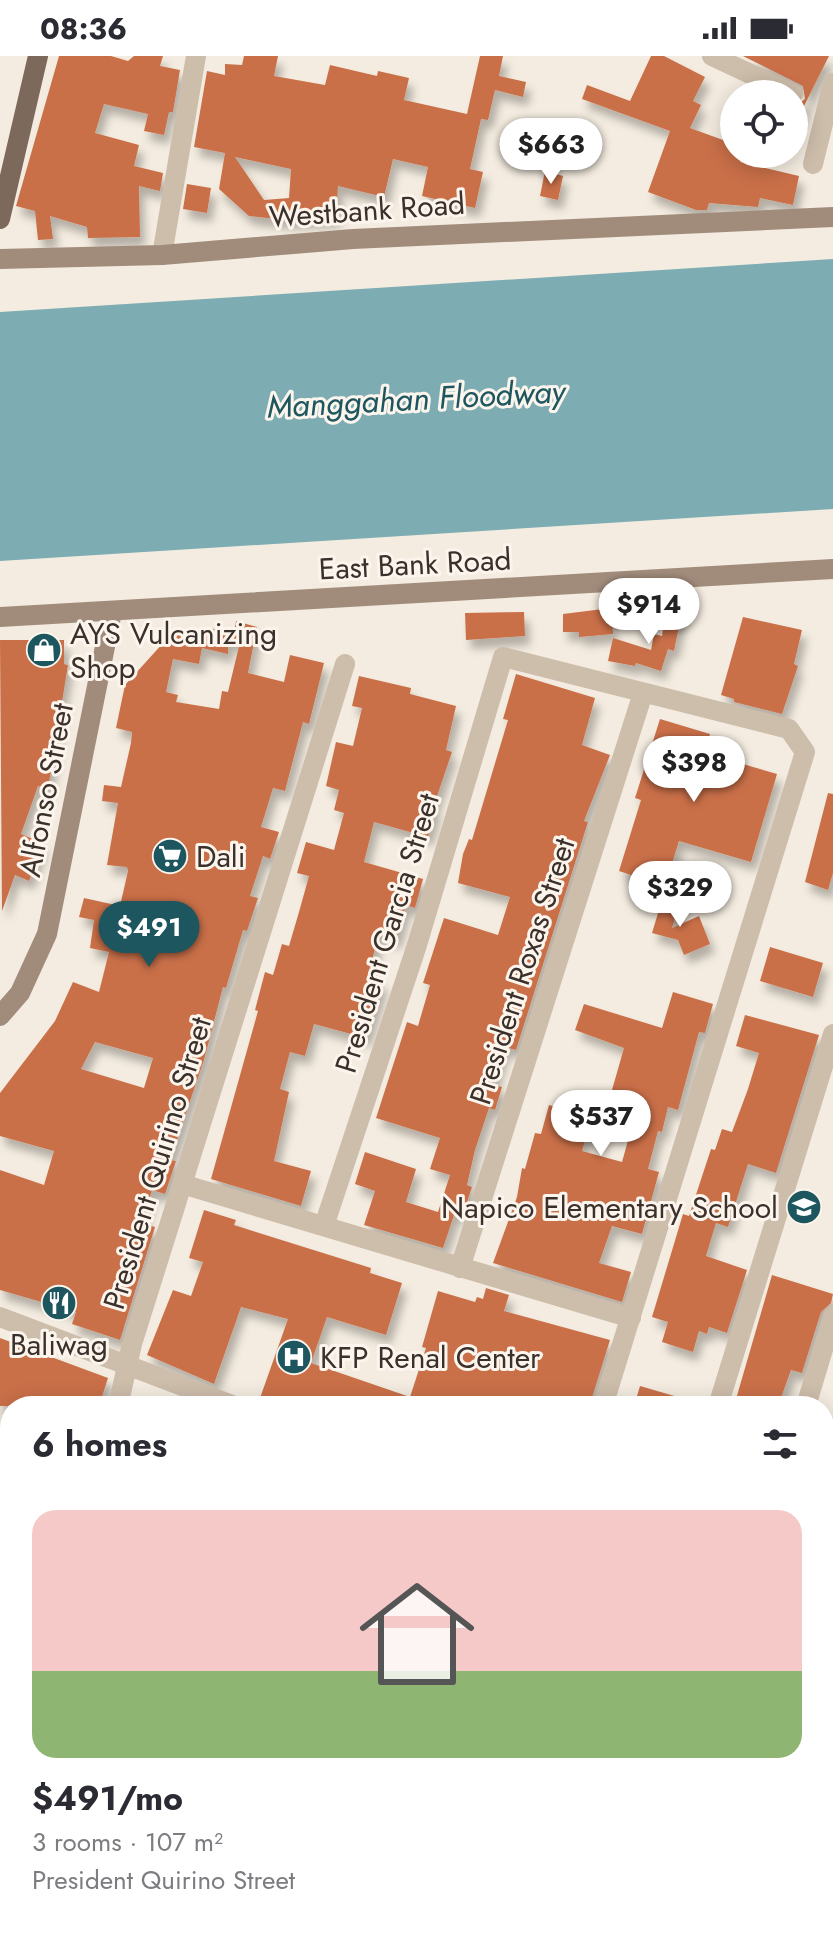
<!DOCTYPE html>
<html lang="en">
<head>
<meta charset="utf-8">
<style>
	:root { --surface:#fff; --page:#f2f2f3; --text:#2b2b33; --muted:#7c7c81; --accent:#1d565e }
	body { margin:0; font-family:Jost,sans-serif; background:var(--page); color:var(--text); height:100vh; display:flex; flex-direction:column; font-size:30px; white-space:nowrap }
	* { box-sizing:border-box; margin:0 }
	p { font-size:26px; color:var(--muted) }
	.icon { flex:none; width:44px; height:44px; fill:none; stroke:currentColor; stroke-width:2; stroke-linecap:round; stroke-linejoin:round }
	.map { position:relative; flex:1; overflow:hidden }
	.panel { position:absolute; left:0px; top:1340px; width:834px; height:538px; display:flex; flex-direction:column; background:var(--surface); border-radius:32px 32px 0 0; box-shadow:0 4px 20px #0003 }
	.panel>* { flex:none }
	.tools { position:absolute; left:720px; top:24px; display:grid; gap:16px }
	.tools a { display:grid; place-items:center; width:88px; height:88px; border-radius:50%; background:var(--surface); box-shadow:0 4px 20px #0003; font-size:40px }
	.price { position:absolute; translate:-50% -68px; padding:0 18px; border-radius:28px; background:#fff; color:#222; font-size:26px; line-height:52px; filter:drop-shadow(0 2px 4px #0008) }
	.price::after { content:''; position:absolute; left:50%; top:48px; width:24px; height:18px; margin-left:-12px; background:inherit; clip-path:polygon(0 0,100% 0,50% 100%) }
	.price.selected { background:var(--accent); color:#fff }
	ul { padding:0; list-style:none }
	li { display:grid; align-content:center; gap:16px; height:424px; padding:0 32px }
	li span { display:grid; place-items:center; height:248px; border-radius:24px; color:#555 }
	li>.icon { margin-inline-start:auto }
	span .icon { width:144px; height:144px; fill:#fffc; stroke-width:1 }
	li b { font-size:34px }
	h2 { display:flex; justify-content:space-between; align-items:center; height:96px; padding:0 32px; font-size:34px }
	.status { display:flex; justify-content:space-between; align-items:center; height:56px; padding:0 40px; background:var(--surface); direction:ltr }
	.status svg { height:22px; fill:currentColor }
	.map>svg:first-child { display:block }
	.water { fill:#7dadb3 }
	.building { fill:#ca7048; fill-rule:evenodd; filter:url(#shadow) }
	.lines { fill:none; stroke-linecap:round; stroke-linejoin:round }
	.street { stroke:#cdbdab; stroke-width:20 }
	.secondary { stroke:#a18c7c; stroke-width:20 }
	.primary { stroke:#7d695b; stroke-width:20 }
	.labels { text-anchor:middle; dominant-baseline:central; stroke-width:6; stroke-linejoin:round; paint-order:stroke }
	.street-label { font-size:30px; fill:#3b302a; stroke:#fbf5ed }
	.poi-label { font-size:30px; fill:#3b302a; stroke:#fbf5ed; text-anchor:start }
	.water-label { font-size:32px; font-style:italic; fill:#1d565e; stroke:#fbf5ed }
</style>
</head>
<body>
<div class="status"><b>08:36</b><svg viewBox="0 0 49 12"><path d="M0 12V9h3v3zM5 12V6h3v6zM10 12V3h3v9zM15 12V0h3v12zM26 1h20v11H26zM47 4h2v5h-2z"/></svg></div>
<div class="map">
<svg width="833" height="1877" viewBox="0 0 833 1877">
	<defs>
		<filter id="shadow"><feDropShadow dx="5" dy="9" stdDeviation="4" flood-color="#0004"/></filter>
	</defs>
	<rect width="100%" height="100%" fill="#f4ece0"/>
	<!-- water -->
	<path class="water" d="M833 203V453L0 505V256Z"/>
	<!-- building -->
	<path class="building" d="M59 0H111L128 5 134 0H163L160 10 180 14 173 56H169L164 79 144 75 148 58 104 48 95 77 139 89 134 110 163 117 160 135 139 130 140 181 88 182 87 171 50 160 53 183 38 184 35 155 16 150Z
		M244 0H278L274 20 325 29 330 9 377 20 378 15 409 22 404 44 467 58 480 0H503L499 20 526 26 523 41 495 34 488 64 481 63 470 113 483 116 475 152 422 140 428 111 393 103 384 141 338 130 336 162 287 164 249 160 219 133 225 97 194 91 207 15 225 19V8L242 9ZM235 101 291 113 289 142 264 144Z
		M651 0H664L705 21 693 45 701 49 690 72 734 88V98H743L740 106 799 120 793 149 760 142 758 151 709 147 707 154H696L648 136 670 75 582 43 587 29 630 45Z
		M743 0H829L794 70V51L805 43 803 30Z
		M572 63 586 67 577 92 564 86Z
		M545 115 563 120 558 144 540 140Z
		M187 128 211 132 207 157 183 153Z
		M611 552 613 578 579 581V576H563V558Z
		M666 553 682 555 674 595 668 593 661 615 636 607 635 610 608 605 613 582 651 594 654 578 662 580Z
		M524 556 525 580 466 584 465 557Z
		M743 561 802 574 794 608 798 610 782 658 734 646V643L721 639Z
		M236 565 257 571 248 617 284 626 290 599 324 607 309 668 303 666 285 735 273 732 261 771 279 776 270 803 263 800 250 840 258 842 247 875 243 874 226 932 223 931 204 1004 170 1104 176 1105 165 1138 152 1134 142 1167 155 1171 120 1284 72 1268 76 1256 0 1234V1114L44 1129 54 1095 0 1080V1037L55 965 73 926 99 936 109 896 90 892 94 864 79 861 84 842 120 850 128 815 127 811 107 809 118 747 102 745 104 729 121 731 131 687 132 676 116 672 125 629 164 586 162 583 175 576 235 571ZM240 586 228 636 222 635 219 653 176 646 178 639 166 636 173 603 199 608 202 592 228 598V587ZM95 986 153 1002 144 1032 81 1013Z
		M0 584H64V608L68 609 48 733 38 730 21 778 43 787 29 825 15 819 2 855Z
		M516 618 595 642 582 689 610 699 584 765 588 766 516 994 505 991 493 1028 502 1031 495 1054 489 1052 475 1094 467 1129 472 1131 463 1158 455 1156 443 1192 364 1169 375 1135 355 1128 365 1096 416 1113 406 1146 438 1156 450 1119 430 1113 440 1082 376 1062 407 966 418 970 430 929 423 927 444 862 498 879 510 841 458 827 463 798 469 783 472 784 508 664 503 663Z
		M359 620 411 632 410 638 456 650 446 694 452 696 433 752H436L428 781 374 766 364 806 423 823 415 852 406 849 396 884 379 879 369 914 375 915 372 923 383 926 366 982 314 968 305 1000 290 996 280 1033 289 1036 274 1105 311 1115 301 1150 211 1123 258 955 255 954 265 916 273 919 282 888 289 890 299 856 309 820 297 817 306 786 334 794 344 757 334 754 339 734 326 730 336 686 353 690 362 652 352 650Z
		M660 663 710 678 705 697 777 718 751 806 679 785 665 830 619 815 641 744 635 742Z
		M828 737 833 738V817L828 834 805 826Z
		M662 844 679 849 672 872 699 860 710 888 684 899 678 884 652 877Z
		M770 891 823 907 813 941 760 925Z
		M673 936 713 948 705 977 699 976 678 1054 668 1051 662 1076 658 1075 648 1113 659 1116 642 1178 612 1170 599 1207 631 1216 622 1246 493 1207 517 1141 522 1112 525 1113 535 1077 541 1078 549 1049 592 1061 582 1095 622 1106 631 1074 640 1076 647 1045 612 1034 624 992 575 974 584 948 662 972Z
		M745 959 819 979 776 1117 748 1108 728 1171 716 1167 706 1200 747 1214 727 1277 709 1271 707 1278 699 1275 693 1296 662 1286 668 1266 652 1261 683 1158 689 1160 711 1093 715 1094 722 1073 732 1076 748 1033 759 997 736 990Z
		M204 1154 236 1164 234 1169 371 1212 370 1217 402 1227 386 1279 327 1261 311 1307 410 1341 426 1292 422 1291 438 1235 475 1246 477 1241 483 1243 486 1232 509 1239 504 1255 610 1284 590 1348 284 1350 260 1342 288 1263 241 1251 214 1328 147 1299 173 1234 191 1240 203 1206 189 1202Z
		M772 1219 833 1238 831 1247 821 1256 802 1317 791 1314 778 1350 761 1345 760 1350H734Z
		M0 1282 108 1322 99 1350H0Z
		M640 1330 695 1346 694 1350H634Z"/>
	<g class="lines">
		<!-- street -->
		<path class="street" d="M712 0 793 38
			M813 108 833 27
			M162 199 196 0
			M182 1128 631 1262
			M324 1170 417 889 503 601 789 673 805 696 603 1350
			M460 1212 643 637
			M0 1261 235 1350
			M118 1350 132 1288 345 608
			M718 1350 833 978
			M806 1350 833 1260
			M0 1476 10 1480
			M824 1558 833 1529
			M444 1877 447 1868
			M556 1877 559 1868
			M641 1877 644 1868
			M725 1877 728 1868"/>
		<!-- secondary -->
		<path class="secondary" d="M0 203 162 199 353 183 833 161
			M0 561 833 513
			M0 960 20 937 47 878 112 556"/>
		<!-- primary -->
		<path class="primary" d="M0 163 38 0"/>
	</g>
	<!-- icons -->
	<defs>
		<symbol id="shop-disc" viewBox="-11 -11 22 22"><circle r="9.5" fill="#1d565e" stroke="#fbf5ed"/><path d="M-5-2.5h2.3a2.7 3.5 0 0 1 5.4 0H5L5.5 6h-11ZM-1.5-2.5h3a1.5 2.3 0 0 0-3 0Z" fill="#fff"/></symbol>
		<symbol id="supermarket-disc" viewBox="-11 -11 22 22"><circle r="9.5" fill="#1d565e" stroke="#fbf5ed"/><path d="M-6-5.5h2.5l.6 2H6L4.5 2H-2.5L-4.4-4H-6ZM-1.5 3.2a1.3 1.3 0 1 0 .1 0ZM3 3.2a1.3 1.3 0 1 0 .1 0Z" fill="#fff"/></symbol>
		<symbol id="school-disc" viewBox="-11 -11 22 22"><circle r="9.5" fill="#1d565e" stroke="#fbf5ed"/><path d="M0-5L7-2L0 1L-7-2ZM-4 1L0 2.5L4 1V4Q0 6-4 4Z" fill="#fff"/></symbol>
		<symbol id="restaurant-disc" viewBox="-11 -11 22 22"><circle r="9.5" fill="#1d565e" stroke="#fbf5ed"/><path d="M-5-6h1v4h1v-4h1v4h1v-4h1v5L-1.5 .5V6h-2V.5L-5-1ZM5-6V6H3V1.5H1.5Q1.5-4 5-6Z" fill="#fff"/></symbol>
		<symbol id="hospital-disc" viewBox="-11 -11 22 22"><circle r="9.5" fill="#1d565e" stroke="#fbf5ed"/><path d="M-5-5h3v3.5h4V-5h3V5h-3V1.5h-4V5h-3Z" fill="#fff"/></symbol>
	</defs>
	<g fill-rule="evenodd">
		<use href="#shop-disc" x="24" y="574" width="40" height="40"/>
		<use href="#supermarket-disc" x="150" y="780" width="40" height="40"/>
		<use href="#school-disc" x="784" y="1131" width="40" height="40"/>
		<use href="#restaurant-disc" x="39" y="1227" width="40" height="40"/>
		<use href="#hospital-disc" x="274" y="1281" width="40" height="40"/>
	</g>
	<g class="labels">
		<!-- street labels -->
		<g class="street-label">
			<text transform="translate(367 154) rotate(-4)">Westbank Road</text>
			<text transform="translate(415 508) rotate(-3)">East Bank Road</text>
			<text transform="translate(46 734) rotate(-79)">Alfonso Street</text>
			<text transform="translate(387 877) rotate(-73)">President Garcia Street</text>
			<text transform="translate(522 915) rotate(-72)">President Roxas Street</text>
			<text transform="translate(157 1107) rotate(-73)">President Quirino Street</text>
		</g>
		<!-- poi labels -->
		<g class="poi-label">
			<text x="70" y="577">AYS Vulcanizing<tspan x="70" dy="34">Shop</tspan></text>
			<text x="196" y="800">Dali</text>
			<text x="778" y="1151" text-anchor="end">Napico Elementary School</text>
			<text x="59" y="1288" text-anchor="middle">Baliwag</text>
			<text x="320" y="1301">KFP Renal Center</text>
		</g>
		<!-- water labels -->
		<g class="water-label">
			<text transform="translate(416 343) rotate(-3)">Manggahan Floodway</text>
		</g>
	</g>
</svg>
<div class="tools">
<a><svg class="icon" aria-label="locate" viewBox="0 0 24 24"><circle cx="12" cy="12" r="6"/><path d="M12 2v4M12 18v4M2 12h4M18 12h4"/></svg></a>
</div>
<b class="price" style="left:551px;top:130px">$663</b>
<b class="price" style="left:649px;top:590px">$914</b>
<b class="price" style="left:694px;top:748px">$398</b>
<b class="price" style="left:680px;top:873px">$329</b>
<b class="price selected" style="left:149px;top:913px">$491</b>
<b class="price" style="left:601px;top:1102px">$537</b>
<section class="panel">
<h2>6 homes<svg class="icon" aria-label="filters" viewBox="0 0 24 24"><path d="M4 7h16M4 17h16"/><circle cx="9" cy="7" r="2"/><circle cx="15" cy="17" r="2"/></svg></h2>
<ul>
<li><span style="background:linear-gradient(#f6c9c9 65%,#8fb573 0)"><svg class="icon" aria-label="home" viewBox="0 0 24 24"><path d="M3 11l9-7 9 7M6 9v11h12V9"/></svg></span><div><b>$491/mo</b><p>3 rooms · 107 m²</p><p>President Quirino Street</p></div></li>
</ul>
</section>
</div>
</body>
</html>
